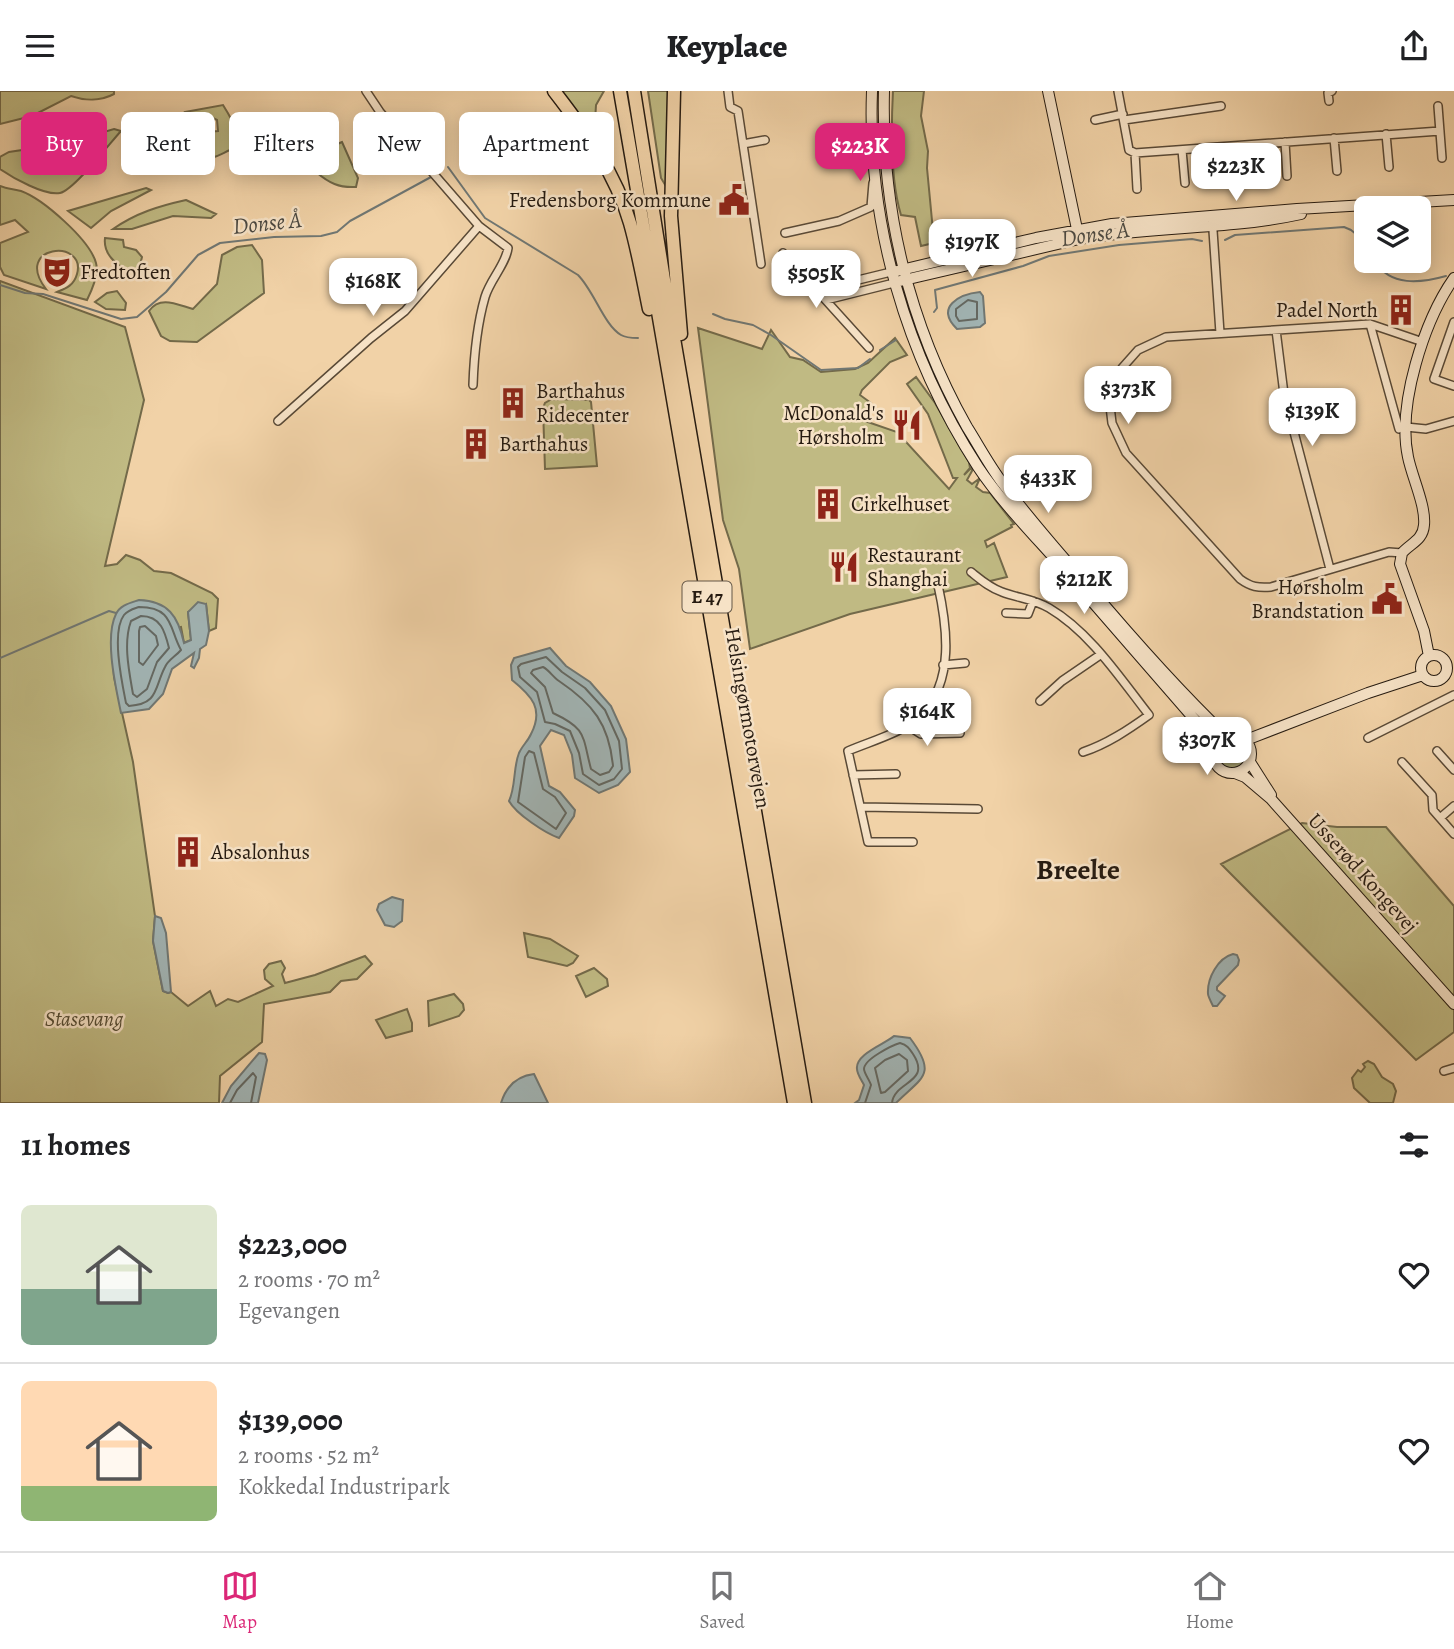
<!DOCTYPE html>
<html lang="en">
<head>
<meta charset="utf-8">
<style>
	:root { --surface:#fff; --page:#f6f6f6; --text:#202124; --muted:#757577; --line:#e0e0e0; --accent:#db2777 }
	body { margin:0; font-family:Alegreya,serif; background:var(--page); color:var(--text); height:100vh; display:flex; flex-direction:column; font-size:26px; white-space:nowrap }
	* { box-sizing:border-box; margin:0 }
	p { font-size:23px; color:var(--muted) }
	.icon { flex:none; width:38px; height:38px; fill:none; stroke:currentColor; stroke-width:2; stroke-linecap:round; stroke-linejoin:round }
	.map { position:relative; height:1012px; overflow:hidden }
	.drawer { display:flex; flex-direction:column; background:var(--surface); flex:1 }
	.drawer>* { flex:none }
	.hud { position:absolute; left:21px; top:21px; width:700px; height:63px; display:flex; gap:14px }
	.buttons { position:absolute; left:1354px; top:105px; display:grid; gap:14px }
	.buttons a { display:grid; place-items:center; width:77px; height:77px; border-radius:10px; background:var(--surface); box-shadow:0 4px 18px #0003; font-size:35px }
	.price { position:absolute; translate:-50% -60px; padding:0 16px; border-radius:14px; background:#fff; color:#222; font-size:23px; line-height:46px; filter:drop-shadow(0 2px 4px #0008) }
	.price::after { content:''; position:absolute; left:50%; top:42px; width:21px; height:16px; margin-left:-10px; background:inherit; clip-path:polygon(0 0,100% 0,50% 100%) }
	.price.current { background:var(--accent); color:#fff }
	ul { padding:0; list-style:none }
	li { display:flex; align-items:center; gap:21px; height:175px; padding:0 21px }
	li+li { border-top:2px solid var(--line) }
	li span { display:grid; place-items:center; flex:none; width:196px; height:140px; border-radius:10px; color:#555 }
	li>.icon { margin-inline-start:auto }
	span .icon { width:84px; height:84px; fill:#fffc; stroke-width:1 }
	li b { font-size:30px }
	h2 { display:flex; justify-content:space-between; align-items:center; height:84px; padding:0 21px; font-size:30px }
	.pill { padding:0 24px; border-radius:10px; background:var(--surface); box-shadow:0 4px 18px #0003; font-size:24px; line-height:63px }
	.pill.current { background:var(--accent); color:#fff }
	header { display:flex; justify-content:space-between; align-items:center; height:91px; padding:0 21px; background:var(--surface); font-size:32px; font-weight:800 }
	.tab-bar { display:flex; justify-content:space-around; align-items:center; height:98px; border-top:2px solid var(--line); background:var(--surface); font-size:19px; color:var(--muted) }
	.tab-bar a { display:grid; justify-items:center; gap:4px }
	.tab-bar .current { color:var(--accent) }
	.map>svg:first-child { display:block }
	.green { fill:#c0ba83; stroke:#736a4a; stroke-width:2 }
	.water { fill:#a1b4b4; stroke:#707773; stroke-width:2 }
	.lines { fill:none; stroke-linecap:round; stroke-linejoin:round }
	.shore { stroke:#646862; stroke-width:2 }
	.stream { stroke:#707773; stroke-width:2 }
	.street-casing { stroke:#594936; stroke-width:10 }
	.secondary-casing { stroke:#261b11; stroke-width:12 }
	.highway-casing { stroke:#261b11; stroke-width:15 }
	.street { stroke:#f6e2c6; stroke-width:7 }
	.secondary { stroke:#f6e2c6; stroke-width:10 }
	.highway { stroke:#f1d2a7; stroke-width:12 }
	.labels { text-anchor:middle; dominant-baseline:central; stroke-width:5; stroke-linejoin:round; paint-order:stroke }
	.shield { fill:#f6e2c6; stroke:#645747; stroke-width:2 }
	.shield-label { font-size:19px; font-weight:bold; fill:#261b11 }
	.poi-label { font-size:21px; fill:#261b11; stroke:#f6e2c6; text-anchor:start }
	.street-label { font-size:21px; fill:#261b11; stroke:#f6e2c6 }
	.park-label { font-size:21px; font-style:italic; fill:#544b33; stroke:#f6e2c6 }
	.water-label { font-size:23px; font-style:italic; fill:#4b4942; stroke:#f6e2c6 }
	.district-label { font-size:28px; font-weight:bold; fill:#261b11; stroke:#f6e2c6 }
</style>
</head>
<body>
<header><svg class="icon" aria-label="menu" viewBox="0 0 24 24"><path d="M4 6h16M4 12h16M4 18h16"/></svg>Keyplace<svg class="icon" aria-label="share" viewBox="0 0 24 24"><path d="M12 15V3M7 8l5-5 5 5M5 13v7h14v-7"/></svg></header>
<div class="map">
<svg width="1454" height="1012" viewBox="0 0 1454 1012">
	<rect width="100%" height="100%" fill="#f1d2a7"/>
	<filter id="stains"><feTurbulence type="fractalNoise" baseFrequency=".00286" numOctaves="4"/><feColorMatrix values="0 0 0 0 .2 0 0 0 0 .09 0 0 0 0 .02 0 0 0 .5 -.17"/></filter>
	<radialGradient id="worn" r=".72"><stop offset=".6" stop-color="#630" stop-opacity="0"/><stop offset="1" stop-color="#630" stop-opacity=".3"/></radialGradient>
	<!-- green -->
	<path class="green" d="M0 0H114V3C101 10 85 10 71 5L32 25 0 33Z
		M559 0H604L596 14 595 31 588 35 584 32Z
		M648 0H668L667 97 661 87Z
		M893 0H924L921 25 928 60 927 77 933 140 938 151 921 155 915 126 901 124C890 88 891 38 893 0Z
		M223 14C235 33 238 37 230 59 225 61 219 65 214 66 193 70 187 47 190 31L202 33 206 41 218 40 217 29 211 26 187 25 185 21Z
		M114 38 121 40C110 52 74 99 60 102 45 105 13 87 0 78V66L9 61 22 59 32 51 57 44 73 41 87 46Z
		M342 51 358 87 356 96C339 97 329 92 316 81 317 65 327 57 342 51Z
		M0 95C7 98 14 98 21 100 43 108 90 149 96 172 99 183 92 199 87 209L57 201C67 197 74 194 77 183 87 147 12 154 46 198L4 184 0 176V152L28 141 15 129 0 134Z
		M146 97 151 99 111 120 91 137 68 120Z
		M186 109 216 123 211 127 173 125 132 138H113C136 122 159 115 186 109Z
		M105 147 123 149 124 156 136 159 142 166 139 178 128 181C116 173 103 163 105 147Z
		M252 154 262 169 264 202 197 251 170 250 161 245 149 220C160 204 178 214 193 218L217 193 222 164 237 156Z
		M0 190 125 236 144 309 105 475 117 473 126 464 140 469 154 480 171 482 212 502 218 508 216 537 209 540 206 513 188 521 191 549 184 552 181 536 112 553 114 586 133 671 155 825 153 850 163 900 168 902 171 901 188 915 210 900 216 915 228 908 238 911 273 895 265 888 264 879 269 873 281 870 285 877 282 883 285 892 315 884 365 865 372 873 357 888 341 890 330 901 264 913 262 951 220 985 219 1012H0Z
		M117 200 126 212 125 219 106 218 95 211 107 202Z
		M698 237 762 258 771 239 790 266 803 269 821 281 855 278 868 272 895 247 907 264 890 271 862 299 860 304 871 312 866 325 862 329 897 341 949 398 957 387H953L928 323 907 293 916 286 935 312 969 371 970 377 964 384 972 376V380L967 389 972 393 980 387 976 396 983 401 990 402 1014 433 1011 434 1012 436 985 450 987 456 994 452 1007 486 850 523 750 558 739 478 723 429Z
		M552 308 589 309 591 311 597 375 545 378 543 317 545 312Z
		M1217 663a15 15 0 1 1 30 0a15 15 0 1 1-30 0Z
		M1302 732 1337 736H1386L1454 815V941L1416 969 1221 773Z
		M524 842 550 848 578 865 573 872 567 875 528 866Z
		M594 877 607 888 608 895 586 906 576 885Z
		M454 903 463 913 464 919 459 925 429 935 428 910Z
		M407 918 412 932V940L386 947 376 929Z
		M1368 970 1374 973 1382 986 1393 993 1396 1000 1393 1012H1370L1354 997 1352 987 1358 979 1361 981 1365 976 1363 973Z"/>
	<!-- water -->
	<path class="water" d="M980 201 983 205 985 232 980 236 957 238C934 216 960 203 980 201Z
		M139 509C168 510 178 525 184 552L191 549 188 521 198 511 206 513 209 540 206 554 200 558 199 567 194 577 191 575 194 562 172 578 163 603 149 618 121 622C116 597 104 547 116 523 120 514 130 512 139 509Z
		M550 557 566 575 590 591 611 615 626 648 630 681 618 694 599 702 575 687 572 664 564 644 551 639 540 655 549 695 560 701 575 719 574 725 559 747C545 742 516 723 509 710 516 695 513 677 519 662 522 655 528 650 531 643 544 618 532 605 512 589L511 574 514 567Z
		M392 806 403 809 402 830 394 836 385 834 377 819 379 813Z
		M155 825 161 827 166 842 171 901 168 902 163 900 153 850Z
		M1233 863 1237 864 1239 869 1238 874 1217 896V899L1225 905 1217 915H1213C1212 913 1208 904 1208 903 1207 887 1218 867 1233 863Z
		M894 945 910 947C938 984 922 986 896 1012H855L859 1009 864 994C862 990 857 983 857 978 855 963 885 953 894 945Z
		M259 962 265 963 267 969 258 1012H222L231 995Z
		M534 983 548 1012H501C506 996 517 985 534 983Z"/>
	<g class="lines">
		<!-- shore -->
		<path class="shore" d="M968 209 977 211V228L959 230 956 225V218Z
			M139 516C174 516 169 538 181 559 176 565 168 569 165 576 154 597 159 613 129 615L126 612C122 592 111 541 124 524 128 519 133 518 139 516Z
			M141 525C161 525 165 541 169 557L157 571 147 598 137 606 133 603C129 580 123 552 131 530Z
			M145 535 156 545 158 554 143 574 139 571V540L140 536Z
			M546 566 562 581 585 597 605 619 619 650 622 678 614 688 599 694 583 683 579 662 570 640 555 633 545 631 537 601 520 586 518 576 521 573Z
			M543 576C549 579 553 586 559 590 593 613 609 633 613 675L609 681 600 684 591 678C582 644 587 638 553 622L545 596 531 582 533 579Z
			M529 660 534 662 543 698 555 706 566 722 556 738 518 711 525 666Z
			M899 963 907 969 908 980 885 1001 881 1002 875 977 885 969Z
			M230 1012 237 999 253 982 256 986 251 1012
			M865 1012 871 994C870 990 864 982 864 978 864 968 893 954 900 952 907 954 909 957 913 963 932 992 894 990 892 1012"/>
		<!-- stream -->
		<path class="stream" d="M448 76 485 127 578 184C594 200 604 234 621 244 626 247 632 247 638 247
			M1225 149 1235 144 1344 136 1351 139 1367 152
			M1375 170C1390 196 1421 192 1446 185
			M0 194 25 202 43 203 121 228 137 226 166 201 198 164 220 152 274 146 321 145 337 141 350 130 431 86
			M934 221 937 217 935 199 1023 175 1049 165 1119 154 1192 148 1202 150
			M713 223 725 228 753 234 771 244 821 279 858 277 870 268
			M880 259 896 249
			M0 567 109 520 116 522"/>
		<defs>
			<path id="street" d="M366 0 380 21 479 135 508 157C506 173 490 189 485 206 477 234 474 265 473 294
				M728 0 730 16 738 20 761 173
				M1118 0 1129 59 1135 62 1440 40
				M1329 10 1328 2 1332 0
				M1438 15 1442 67
				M1095 29 1123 23
				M1124 29 1221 15
				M1386 43 1389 76
				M1334 47 1337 80
				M1285 51 1287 85
				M743 53 765 49
				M1233 55 1236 89
				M1182 59 1185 92
				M1135 62 1137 98
				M1212 125 1220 242
				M785 142 839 130 871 116 873 92
				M783 162 869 257
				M817 199 891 181
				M826 209 894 192
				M1454 231 1434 288 1454 295
				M1370 233 1399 338
				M1276 239 1284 303 1330 478
				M278 330 371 247 405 220 479 135
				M1406 336 1426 338 1454 330
				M1402 462 1389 461 1271 496C1258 497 1251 496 1240 488L1126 362 1112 332 1110 315 1112 302 1122 277 1138 259 1166 246 1370 233 1423 251
				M971 481C981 489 990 497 1002 501 1018 507 1034 508 1049 517 1090 541 1120 587 1149 624 1128 639 1107 653 1083 661
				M1006 522 1028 523 1033 510
				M943 574 965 572
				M1040 610 1062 590 1100 564
				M907 634 921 643 960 642
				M1368 647 1454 604
				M1437 660 1454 679
				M1402 671 1432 704 1433 719 1454 743
				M853 684 896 683
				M861 716 978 718
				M1440 727 1454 715
				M913 751H868L848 660C871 650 903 642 921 624 955 590 947 535 938 494
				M1444 980 1454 977"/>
			<path id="secondary" d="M872 0C867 132 906 265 978 376 1002 412 1034 444 1063 477 1114 536 1165 594 1216 653
				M884 0C881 118 909 233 967 336 979 355 990 376 1004 394 1030 429 1060 463 1089 496 1132 547 1177 598 1226 645
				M1048 0 1078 143
				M897 180 1036 147 1112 133 1297 118 1454 109
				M900 190 1079 148C1153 135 1228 139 1301 123
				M1421 577a13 13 0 1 1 26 0a13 13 0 1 1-26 0Z
				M1429 565 1424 540 1400 473 1402 462C1411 452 1423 449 1424 434 1426 415 1412 386 1408 366 1397 314 1424 230 1454 187
				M1213 663a19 19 0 1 1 38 0a19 19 0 1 1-38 0Z
				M1246 649 1368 602 1423 584
				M1250 671 1271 704
				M1235 682 1245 686 1271 708 1454 913"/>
			<path id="highway" d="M554 0C585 40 616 83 630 132 638 160 643 189 649 218
				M620 0 794 1012
				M634 0 665 195 805 1012
				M674 0 671 125 681 243"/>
		</defs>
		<!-- street casing -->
		<use href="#street" class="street-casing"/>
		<!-- secondary casing -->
		<use href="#secondary" class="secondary-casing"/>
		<!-- highway casing -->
		<use href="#highway" class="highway-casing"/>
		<!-- street -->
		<use href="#street" class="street"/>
		<!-- secondary -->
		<use href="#secondary" class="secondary"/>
		<!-- highway -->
		<use href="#highway" class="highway"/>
	</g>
	<!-- icons -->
	<defs>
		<symbol id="civic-bare" viewBox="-9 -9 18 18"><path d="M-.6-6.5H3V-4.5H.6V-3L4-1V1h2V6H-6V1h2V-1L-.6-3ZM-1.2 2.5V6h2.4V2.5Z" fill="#8f2418" stroke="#f6e2c6" stroke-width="2.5" paint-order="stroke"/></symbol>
		<symbol id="theatre-bare" viewBox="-9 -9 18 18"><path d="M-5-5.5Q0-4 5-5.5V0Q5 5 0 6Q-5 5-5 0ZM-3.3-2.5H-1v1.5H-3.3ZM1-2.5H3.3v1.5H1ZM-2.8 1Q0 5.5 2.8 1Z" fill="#8f2418" stroke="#f6e2c6" stroke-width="2.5" paint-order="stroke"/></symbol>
		<symbol id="building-bare" viewBox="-9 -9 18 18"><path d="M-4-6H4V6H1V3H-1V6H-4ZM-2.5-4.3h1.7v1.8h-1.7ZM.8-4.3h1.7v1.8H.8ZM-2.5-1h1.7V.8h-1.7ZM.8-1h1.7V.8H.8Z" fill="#8f2418" stroke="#f6e2c6" stroke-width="2.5" paint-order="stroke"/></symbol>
		<symbol id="restaurant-bare" viewBox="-9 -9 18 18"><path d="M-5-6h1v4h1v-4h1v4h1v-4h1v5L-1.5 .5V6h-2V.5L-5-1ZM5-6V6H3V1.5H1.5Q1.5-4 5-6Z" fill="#8f2418" stroke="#f6e2c6" stroke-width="2.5" paint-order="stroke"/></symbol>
	</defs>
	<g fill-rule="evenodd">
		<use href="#civic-bare" x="712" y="87" width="44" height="44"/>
		<use href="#theatre-bare" x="35" y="159" width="44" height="44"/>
		<use href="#building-bare" x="1379" y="197" width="44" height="44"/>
		<use href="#building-bare" x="491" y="290" width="44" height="44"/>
		<use href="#restaurant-bare" x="885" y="312" width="44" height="44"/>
		<use href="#building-bare" x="454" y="331" width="44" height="44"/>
		<use href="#building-bare" x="806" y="391" width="44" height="44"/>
		<use href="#restaurant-bare" x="822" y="454" width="44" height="44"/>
		<use href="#civic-bare" x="1365" y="486" width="44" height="44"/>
		<use href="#building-bare" x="166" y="739" width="44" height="44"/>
	</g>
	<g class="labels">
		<!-- shield labels -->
		<rect class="shield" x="682.5" y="490.5" width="49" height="31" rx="5"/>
		<g class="shield-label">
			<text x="707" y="506">E 47</text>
		</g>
		<!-- poi labels -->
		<g class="poi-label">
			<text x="711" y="109" text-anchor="end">Fredensborg Kommune</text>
			<text x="80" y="181">Fredtoften</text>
			<text x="1378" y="219" text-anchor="end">Padel North</text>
			<text x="536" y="300">Barthahus<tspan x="536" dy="24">Ridecenter</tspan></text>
			<text x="884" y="322" text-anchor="end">McDonald's<tspan x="884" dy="24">Hørsholm</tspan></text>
			<text x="499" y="353">Barthahus</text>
			<text x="851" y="413">Cirkelhuset</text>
			<text x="867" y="464">Restaurant<tspan x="867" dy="24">Shanghai</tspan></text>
			<text x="1364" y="496" text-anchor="end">Hørsholm<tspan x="1364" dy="24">Brandstation</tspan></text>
			<text x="211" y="761">Absalonhus</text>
		</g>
		<!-- street labels -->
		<g class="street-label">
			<text transform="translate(748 627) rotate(80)">Helsingørmotorvejen</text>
			<text transform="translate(1363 782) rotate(48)">Usserød Kongevej</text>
		</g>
		<!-- park labels -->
		<g class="park-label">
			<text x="84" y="928">Stasevang</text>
		</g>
		<!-- water labels -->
		<g class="water-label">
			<text transform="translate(267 132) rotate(-6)">Donse Å</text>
			<text transform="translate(1095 143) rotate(-8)">Donse Å</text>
		</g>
		<!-- district labels -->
		<g class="district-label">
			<text x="1078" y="779">Breelte</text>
		</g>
	</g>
	<rect width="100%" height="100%" filter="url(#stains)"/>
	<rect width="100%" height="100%" fill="url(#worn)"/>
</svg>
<div class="buttons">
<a><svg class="icon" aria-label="layers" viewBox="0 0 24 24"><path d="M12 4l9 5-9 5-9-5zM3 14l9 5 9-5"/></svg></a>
</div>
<b class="price current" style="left:860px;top:92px">$223K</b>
<b class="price" style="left:1236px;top:112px">$223K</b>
<b class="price" style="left:972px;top:188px">$197K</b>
<b class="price" style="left:816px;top:219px">$505K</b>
<b class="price" style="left:373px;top:227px">$168K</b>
<b class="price" style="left:1128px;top:335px">$373K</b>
<b class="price" style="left:1312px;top:357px">$139K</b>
<b class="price" style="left:1048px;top:424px">$433K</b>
<b class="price" style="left:1084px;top:525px">$212K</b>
<b class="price" style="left:927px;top:657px">$164K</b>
<b class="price" style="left:1207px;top:686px">$307K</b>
<div class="hud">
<a class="pill current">Buy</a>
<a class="pill">Rent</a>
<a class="pill">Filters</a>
<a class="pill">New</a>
<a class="pill">Apartment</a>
</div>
</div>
<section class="drawer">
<h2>11 homes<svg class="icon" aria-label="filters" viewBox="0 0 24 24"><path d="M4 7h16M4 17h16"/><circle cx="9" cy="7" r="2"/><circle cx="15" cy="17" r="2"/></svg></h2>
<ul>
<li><span style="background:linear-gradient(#dfe7d0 60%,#7fa58c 0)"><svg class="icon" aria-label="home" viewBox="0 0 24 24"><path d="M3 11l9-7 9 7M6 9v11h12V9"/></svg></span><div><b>$223,000</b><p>2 rooms · 70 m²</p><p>Egevangen</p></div><svg class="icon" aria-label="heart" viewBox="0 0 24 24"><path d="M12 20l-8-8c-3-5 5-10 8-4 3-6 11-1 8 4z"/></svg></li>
<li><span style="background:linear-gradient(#ffd9b3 75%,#8fb573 0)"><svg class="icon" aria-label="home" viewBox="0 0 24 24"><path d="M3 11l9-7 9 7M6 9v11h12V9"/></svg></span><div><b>$139,000</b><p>2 rooms · 52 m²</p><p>Kokkedal Industripark</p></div><svg class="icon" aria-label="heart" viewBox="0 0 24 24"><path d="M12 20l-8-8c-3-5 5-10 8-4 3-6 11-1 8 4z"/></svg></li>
</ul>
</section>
<nav class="tab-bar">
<a class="current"><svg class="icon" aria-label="map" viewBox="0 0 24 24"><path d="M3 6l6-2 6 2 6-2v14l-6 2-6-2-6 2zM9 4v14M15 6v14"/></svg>Map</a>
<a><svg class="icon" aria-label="saved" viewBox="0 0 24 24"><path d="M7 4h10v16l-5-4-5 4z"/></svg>Saved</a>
<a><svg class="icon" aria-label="home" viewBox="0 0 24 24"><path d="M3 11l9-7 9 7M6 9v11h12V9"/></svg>Home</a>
</nav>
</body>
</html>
